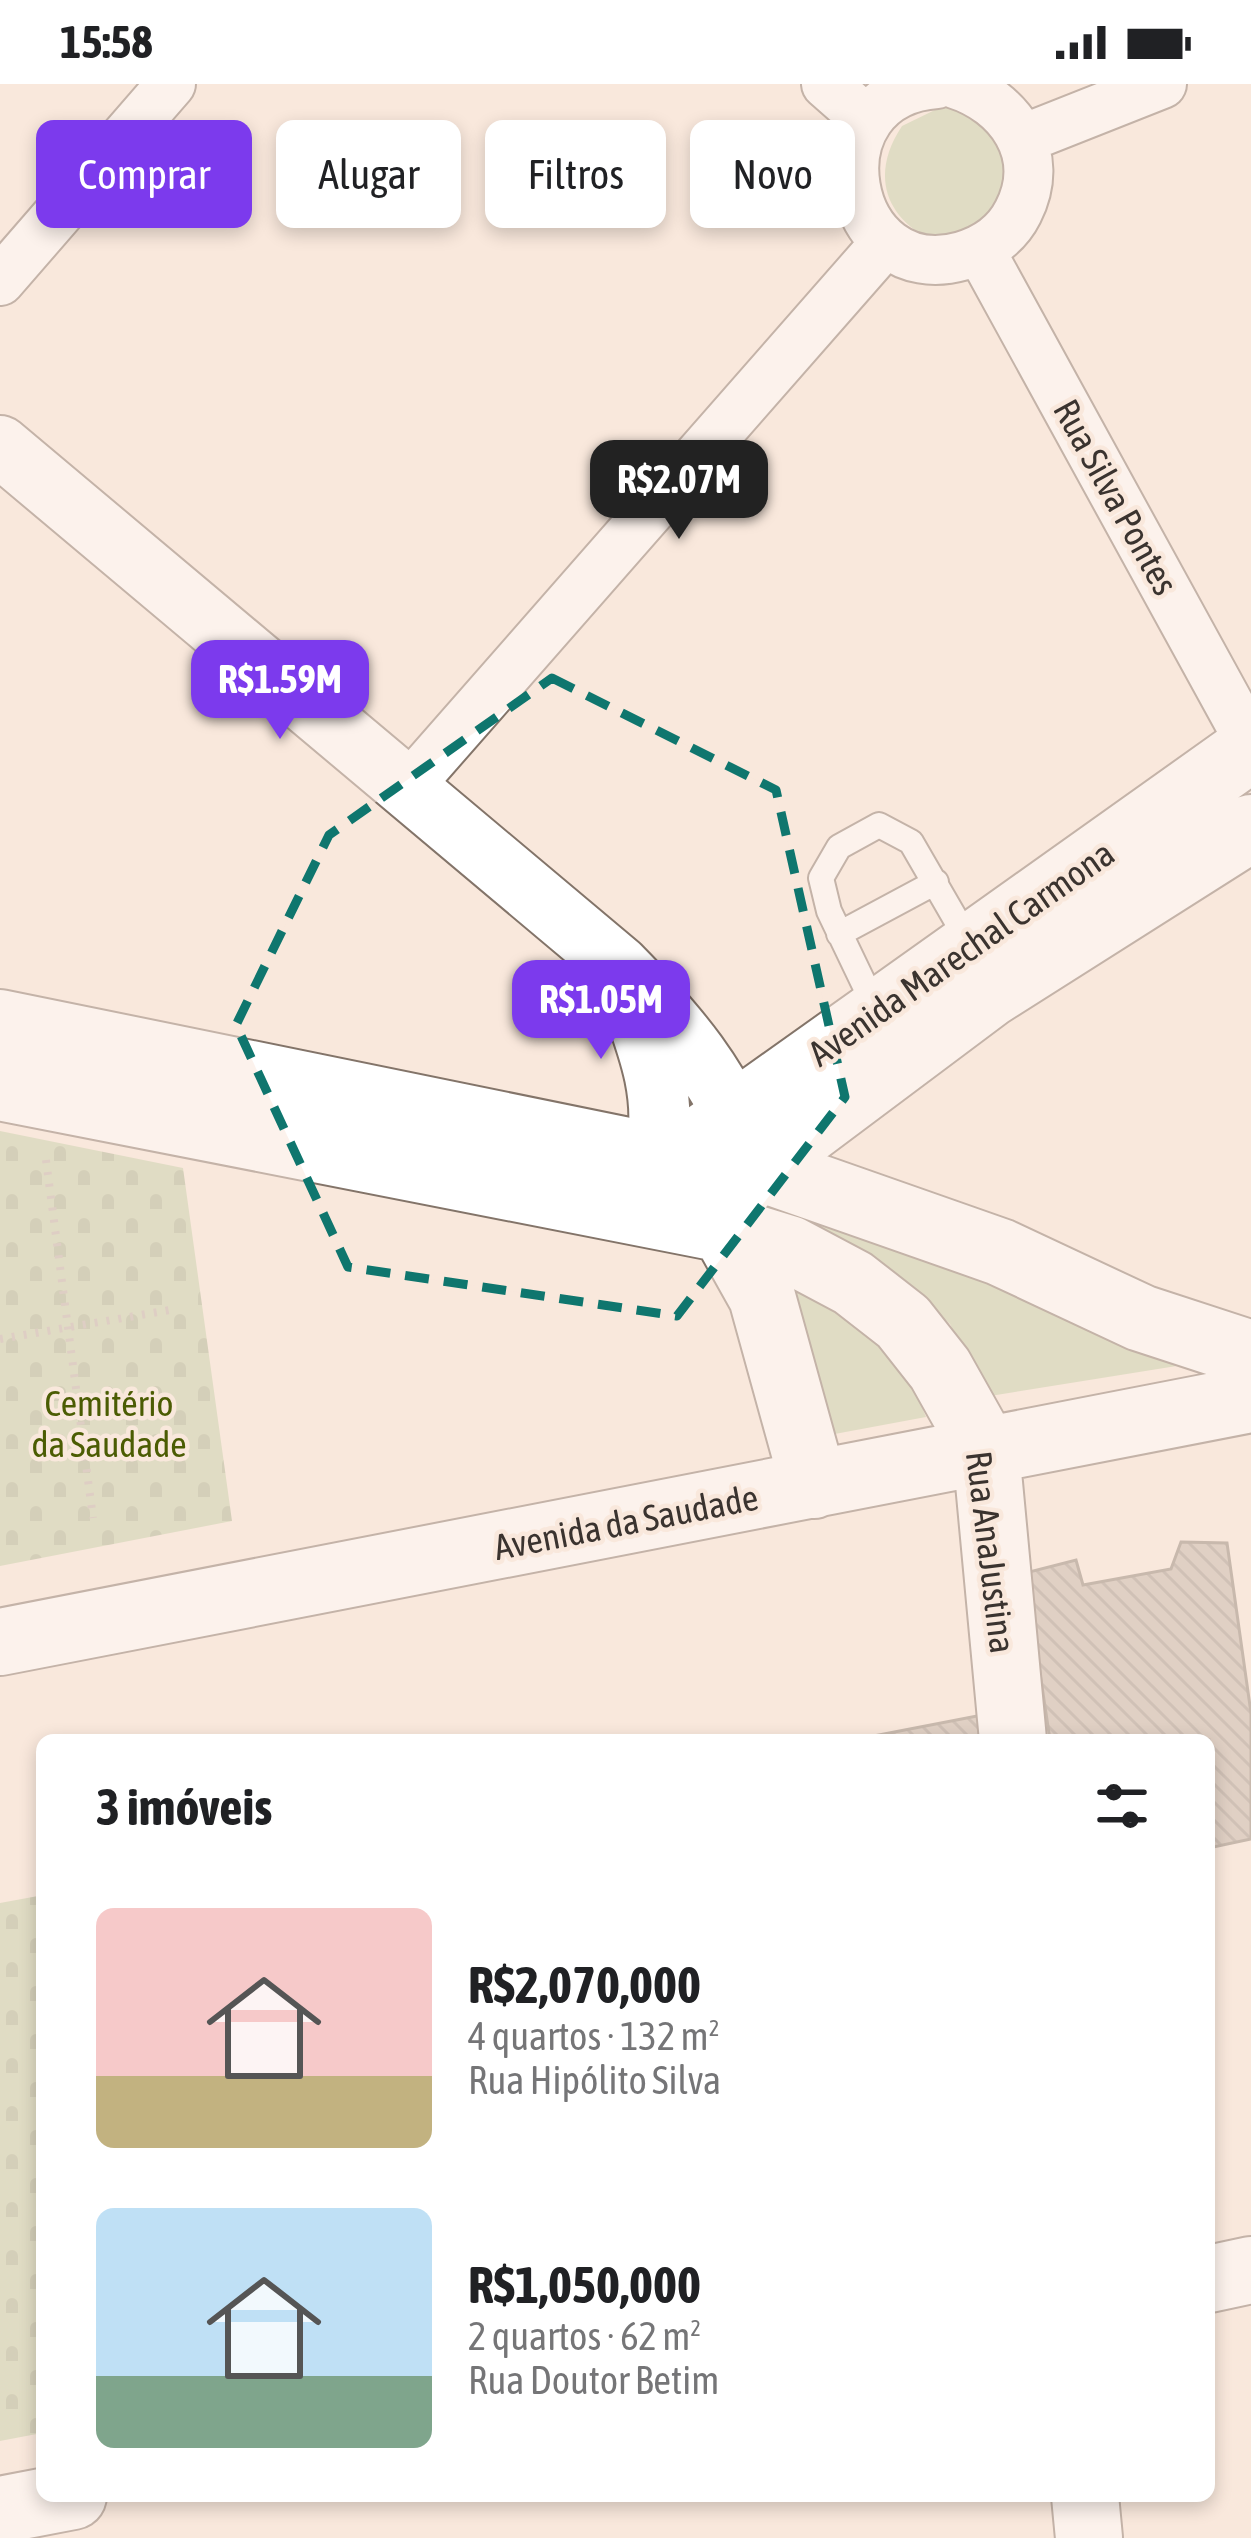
<!DOCTYPE html>
<html lang="pt">
<head>
<meta charset="utf-8">
<style>
	:root { --surface:#fff; --page:#f6f6f6; --text:#202124; --muted:#757577; --accent:#7c3aed }
	body { margin:0; font-family:"Asap Condensed",sans-serif; background:var(--page); color:var(--text); height:100vh; display:flex; flex-direction:column; font-size:45px; white-space:nowrap }
	* { box-sizing:border-box; margin:0 }
	p { font-size:39px; color:var(--muted) }
	.icon { flex:none; width:66px; height:66px; fill:none; stroke:currentColor; stroke-width:2; stroke-linecap:round; stroke-linejoin:round }
	.map { position:relative; flex:1; overflow:hidden }
	.side { position:absolute; left:36px; top:1650px; width:1179px; height:768px; display:flex; flex-direction:column; background:var(--surface); border-radius:18px; box-shadow:0 6px 18px #0003 }
	.side>* { flex:none }
	.hud { position:absolute; left:36px; top:36px; width:1179px; height:108px; display:flex; gap:24px }
	.price { position:absolute; translate:-50% -102px; padding:0 27px; border-radius:24px; background:var(--accent); color:#fff; font-size:39px; line-height:78px; filter:drop-shadow(0 3px 6px #0008) }
	.price::after { content:''; position:absolute; left:50%; top:72px; width:36px; height:27px; margin-left:-18px; background:inherit; clip-path:polygon(0 0,100% 0,50% 100%) }
	.price.on { background:#222; color:#fff }
	ul { padding:0; list-style:none }
	li { display:flex; align-items:center; gap:36px; height:300px; padding:0 60px }
	li span { display:grid; place-items:center; flex:none; width:336px; height:240px; border-radius:18px; color:#555 }
	li>.icon { margin-inline-start:auto }
	span .icon { width:144px; height:144px; fill:#fffc; stroke-width:1 }
	li b { font-size:51px }
	h2 { display:flex; justify-content:space-between; align-items:center; height:144px; padding:0 60px; font-size:51px }
	.tag { padding:0 42px; border-radius:18px; background:var(--surface); box-shadow:0 6px 18px #0003; font-size:42px; line-height:108px }
	.tag.on { background:var(--accent); color:#fff }
	.status { display:flex; justify-content:space-between; align-items:center; height:84px; padding:0 60px; background:var(--surface); direction:ltr }
	.status svg { height:33px; fill:currentColor }
	.map>svg:first-child { display:block }
	.cemetery { fill:url(#cemetery-stones) }
	.park { fill:#c2cfa6 }
	.building { fill:url(#building-back-hatch); stroke:#8d8073; stroke-width:3 }
	.lines { fill:none; stroke-linecap:round; stroke-linejoin:round }
	.service-casing { stroke:#837469; stroke-width:28 }
	.minor-casing { stroke:#837469; stroke-width:52 }
	.tertiary-casing { stroke:#837469; stroke-width:64 }
	.secondary-casing { stroke:#837469; stroke-width:70 }
	.primary-casing { stroke:#837469; stroke-width:70 }
	.path { stroke:#bdafa6; stroke-width:8; stroke-dasharray:3 9; stroke-linecap:butt }
	.service { stroke:#fff; stroke-width:24 }
	.minor { stroke:#fff; stroke-width:48 }
	.tertiary { stroke:#fff; stroke-width:60 }
	.secondary { stroke:#fff; stroke-width:66 }
	.primary { stroke:#fff; stroke-width:66 }
	.marked { fill:none; stroke:#0f766e; stroke-width:9; stroke-dasharray:24 15; stroke-linejoin:round }
	.labels { text-anchor:middle; dominant-baseline:central; stroke-width:9; stroke-linejoin:round; paint-order:stroke }
	.street-label { font-size:36px; fill:#3a332f; stroke:#f9e8dc }
	.park-label { font-size:36px; fill:#4b5c03; stroke:#f9e8dc }
</style>
</head>
<body>
<div class="status"><b>15:58</b><svg viewBox="0 0 49 12"><path d="M0 12V9h3v3zM5 12V6h3v6zM10 12V3h3v9zM15 12V0h3v12zM26 1h20v11H26zM47 4h2v5h-2z"/></svg></div>
<div class="map">
<svg width="1251" height="2454" viewBox="0 0 1251 2454">
	<defs>
		<pattern id="cemetery-stones" width="16" height="16" patternUnits="userSpaceOnUse" patternTransform="scale(3)"><rect width="16" height="16" fill="#c2cfa6"/><path d="M2 7V4a2 2 0 0 1 4 0v3zM10 15v-3a2 2 0 0 1 4 0v3z" fill="#a7b28f"/></pattern>
		<pattern id="building-back-hatch" width="6" height="6" patternUnits="userSpaceOnUse" patternTransform="scale(3)"><rect width="6" height="6" fill="#c1b3a6"/><path d="M-1 5l2 2M0 0l6 6M5-1l2 2" fill="none" stroke="#9e9288"/></pattern>
	</defs>
	<rect width="100%" height="100%" fill="#f9e8dc"/>
	<!-- cemetery -->
	<path class="cemetery" d="M0 1047 183 1084 232 1437 0 1482Z
		M38 1812 42 2349 0 2357V1819Z"/>
	<!-- park -->
	<path class="park" d="M943 22 967 24 1016 69 991 145 929 155C882 130 872 87 902 42Z
		M768 1110 1214 1276 984 1313 950 1240 904 1200 755 1127Z
		M794 1194C857 1213 903 1273 926 1333L824 1352Z"/>
	<!-- building -->
	<path class="building" d="M1181 1458 1227 1459 1251 1629V1755L1209 1764V1656H1050L1025 1489 1076 1476 1083 1501 1171 1485Z
		M982 1631 984 1656H853Z"/>
	<g class="lines">
		<defs>
			<path id="service" d="M839 850 936 798
				M876 925 829 827 821 794 839 763 879 741 911 758 970 860"/>
			<path id="minor" d="M826 0 868 37
				M937 0C806 9 843 206 962 172 986 165 1007 150 1018 128 1048 70 1009 17 955 0
				M1023 55 1162 0
				M980 166 1251 660
				M0 197 171 0
				M409 702 886 158"/>
			<path id="tertiary" d="M0 362 619 882C681 945 719 991 753 1073
				M623 894C644 953 670 1009 655 1072"/>
			<path id="secondary" d="M1085 2412 1089 2454"/>
			<path id="primary" d="M0 939 672 1076 758 1083 1000 1168 1141 1234 1251 1270
				M0 1003 724 1145 789 1165 853 1199 903 1238 940 1285 986 1367 1013 1656
				M672 1076 1251 664
				M736 1107 758 1083 989 910 1251 744
				M724 1145 762 1213 814 1401
				M0 1558 1251 1315
				M1209 2195 1251 2186
				M0 2426 73 2412"/>
		</defs>
		<!-- service casing -->
		<use href="#service" class="service-casing"/>
		<!-- minor casing -->
		<use href="#minor" class="minor-casing"/>
		<!-- tertiary casing -->
		<use href="#tertiary" class="tertiary-casing"/>
		<!-- secondary casing -->
		<use href="#secondary" class="secondary-casing"/>
		<!-- primary casing -->
		<use href="#primary" class="primary-casing"/>
		<!-- path -->
		<path class="path" d="M46 1076 93 1434
			M0 1255 176 1225"/>
		<!-- service -->
		<use href="#service" class="service"/>
		<!-- minor -->
		<use href="#minor" class="minor"/>
		<!-- tertiary -->
		<use href="#tertiary" class="tertiary"/>
		<!-- secondary -->
		<use href="#secondary" class="secondary"/>
		<!-- primary -->
		<use href="#primary" class="primary"/>
	</g>
	<!-- marked area -->
	<path d="M0 0H1251V2454H0ZM552 594 776 706 845 1013 677 1232 348 1183 236 941 329 751Z" fill="#f9e8dc" fill-opacity=".55" fill-rule="evenodd"/>
	<path class="marked" d="M552 594 776 706 845 1013 677 1232 348 1183 236 941 329 751Z"/>
	<g class="labels">
		<!-- street labels -->
		<g class="street-label">
			<text transform="translate(1116 413) rotate(61)">Rua Silva Pontes</text>
			<text transform="translate(961 869) rotate(-35)">Avenida Marechal Carmona</text>
			<text transform="translate(626 1438) rotate(-11)">Avenida da Saudade</text>
			<text transform="translate(991 1468) rotate(83)">Rua AnaJustina</text>
		</g>
		<!-- park labels -->
		<g class="park-label">
			<text x="109" y="1319">Cemitério<tspan x="109" dy="41">da Saudade</tspan></text>
		</g>
	</g>
</svg>
<b class="price on" style="left:679px;top:458px">R$2.07M</b>
<b class="price" style="left:280px;top:658px">R$1.59M</b>
<b class="price" style="left:601px;top:978px">R$1.05M</b>
<div class="hud">
<a class="tag on">Comprar</a>
<a class="tag">Alugar</a>
<a class="tag">Filtros</a>
<a class="tag">Novo</a>
</div>
<section class="side">
<h2>3 imóveis<svg class="icon" aria-label="filters" viewBox="0 0 24 24"><path d="M4 7h16M4 17h16"/><circle cx="9" cy="7" r="2"/><circle cx="15" cy="17" r="2"/></svg></h2>
<ul>
<li><span style="background:linear-gradient(#f6c9c9 70%,#c2b280 0)"><svg class="icon" aria-label="home" viewBox="0 0 24 24"><path d="M3 11l9-7 9 7M6 9v11h12V9"/></svg></span><div><b>R$2,070,000</b><p>4 quartos · 132 m²</p><p>Rua Hipólito Silva</p></div></li>
<li><span style="background:linear-gradient(#bfe0f5 70%,#7fa58c 0)"><svg class="icon" aria-label="home" viewBox="0 0 24 24"><path d="M3 11l9-7 9 7M6 9v11h12V9"/></svg></span><div><b>R$1,050,000</b><p>2 quartos · 62 m²</p><p>Rua Doutor Betim</p></div></li>
</ul>
</section>
</div>
</body>
</html>
